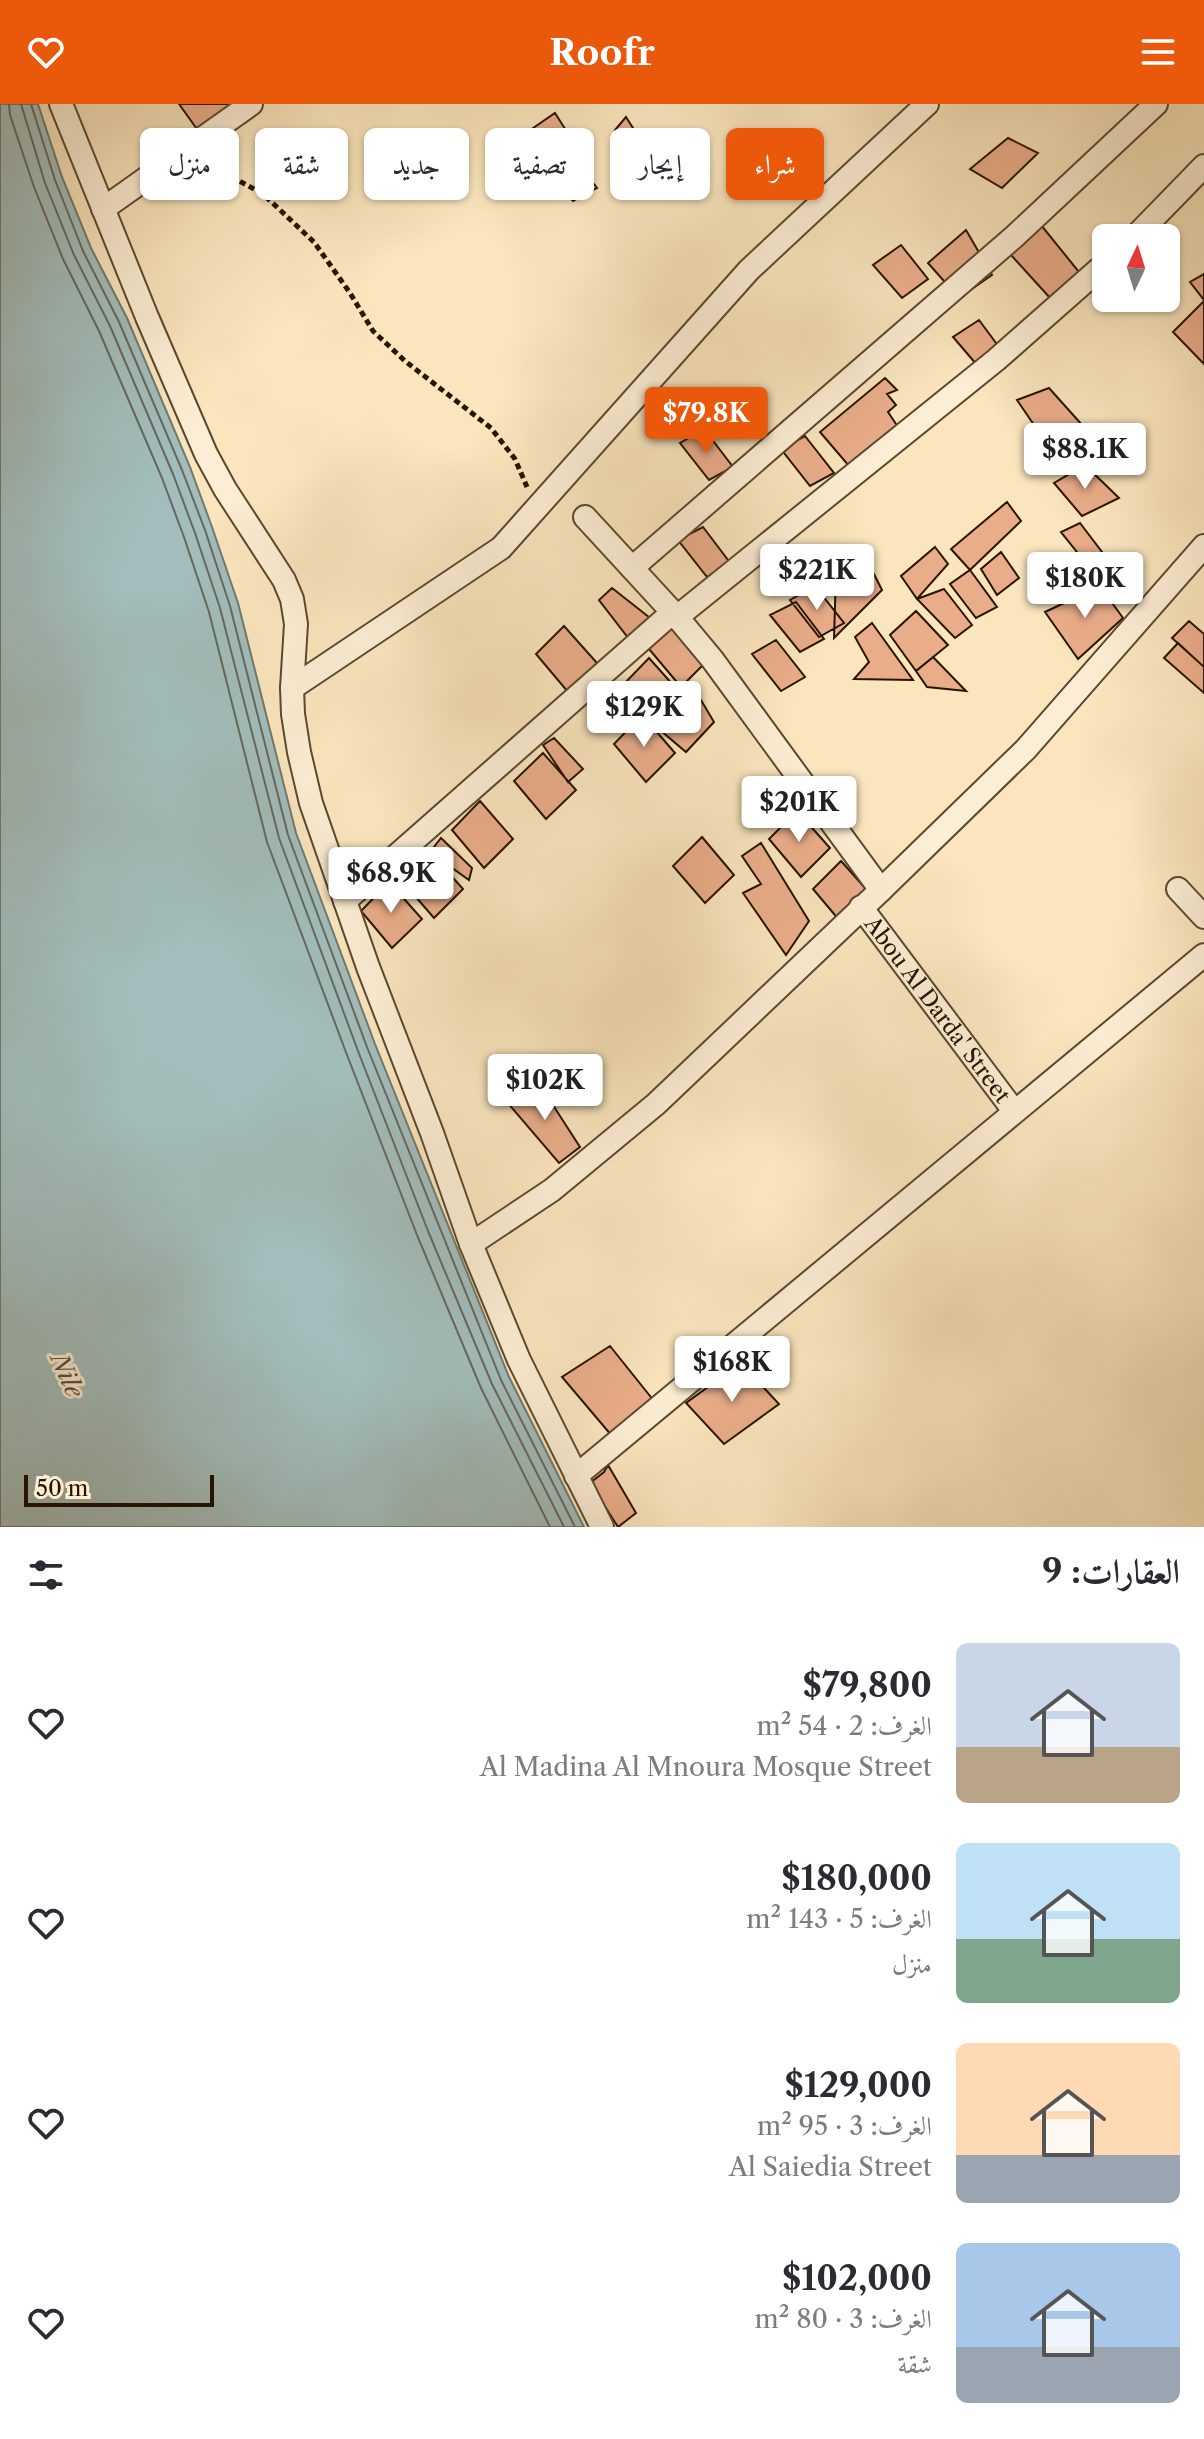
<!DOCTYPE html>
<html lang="ar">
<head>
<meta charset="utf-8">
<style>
	:root { --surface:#fff; --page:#f2f2f3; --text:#2b2b33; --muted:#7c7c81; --accent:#ea580c }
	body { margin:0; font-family:"Libre Caslon Text",Amiri,serif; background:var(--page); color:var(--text); direction:rtl; height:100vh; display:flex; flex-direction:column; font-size:30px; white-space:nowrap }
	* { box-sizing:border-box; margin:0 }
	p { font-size:26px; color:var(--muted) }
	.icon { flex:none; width:44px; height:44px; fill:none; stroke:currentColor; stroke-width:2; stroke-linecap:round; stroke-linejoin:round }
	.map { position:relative; height:1423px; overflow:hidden; direction:ltr }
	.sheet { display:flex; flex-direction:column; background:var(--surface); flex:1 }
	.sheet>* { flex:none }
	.guide { position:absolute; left:24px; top:24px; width:800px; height:72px; direction:rtl; display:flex; gap:16px }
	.needle { width:52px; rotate:4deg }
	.controls { position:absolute; left:1092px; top:120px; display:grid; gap:16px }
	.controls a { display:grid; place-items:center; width:88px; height:88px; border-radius:12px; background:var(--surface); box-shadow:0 2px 6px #0004; font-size:40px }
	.scale { position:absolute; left:24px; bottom:20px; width:190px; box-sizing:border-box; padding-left:8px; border:4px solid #281400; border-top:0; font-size:22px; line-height:28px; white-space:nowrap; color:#281400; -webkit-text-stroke:6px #fceed4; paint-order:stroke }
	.price { position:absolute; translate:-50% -68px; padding:0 18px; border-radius:8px; background:#fff; color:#222; font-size:26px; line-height:52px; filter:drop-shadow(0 2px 4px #0008) }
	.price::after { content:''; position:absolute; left:50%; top:48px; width:24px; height:18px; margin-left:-12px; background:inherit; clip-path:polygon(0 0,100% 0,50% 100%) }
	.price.current { background:var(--accent); color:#fff }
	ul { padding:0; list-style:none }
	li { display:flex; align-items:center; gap:24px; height:200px; padding:0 24px }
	li span { display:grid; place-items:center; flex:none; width:224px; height:160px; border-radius:12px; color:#555 }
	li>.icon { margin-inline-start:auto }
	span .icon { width:96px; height:96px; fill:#fffc; stroke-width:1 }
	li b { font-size:34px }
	h2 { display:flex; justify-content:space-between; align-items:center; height:96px; padding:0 24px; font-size:34px }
	.pill { padding:0 28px; border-radius:12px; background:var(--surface); box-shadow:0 2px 6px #0004; font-size:28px; line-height:72px }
	.pill.current { background:var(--accent); color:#fff }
	header { display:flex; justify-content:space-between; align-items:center; height:104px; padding:0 24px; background:var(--accent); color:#fff; font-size:36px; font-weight:800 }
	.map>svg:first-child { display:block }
	.water { fill:#a2bdbb; stroke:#717970; stroke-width:2 }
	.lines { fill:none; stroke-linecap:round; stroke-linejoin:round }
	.shore { stroke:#65685e; stroke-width:2 }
	.building { fill:#eaad8a; stroke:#281400; stroke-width:2 }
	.street-casing { stroke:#5c482f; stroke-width:26 }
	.path { stroke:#281400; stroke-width:5; stroke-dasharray:6 4; stroke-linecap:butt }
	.street { stroke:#fceed4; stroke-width:22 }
	.labels { text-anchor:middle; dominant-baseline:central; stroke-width:6; stroke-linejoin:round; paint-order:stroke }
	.street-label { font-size:22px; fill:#281400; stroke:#fceed4 }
	.water-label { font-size:24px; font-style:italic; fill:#534f41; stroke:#fceed4 }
</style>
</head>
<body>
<header><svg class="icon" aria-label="menu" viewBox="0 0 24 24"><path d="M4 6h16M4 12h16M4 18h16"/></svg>Roofr<svg class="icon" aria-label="heart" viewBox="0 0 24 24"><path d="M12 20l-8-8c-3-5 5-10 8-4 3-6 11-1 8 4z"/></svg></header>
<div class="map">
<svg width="1204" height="1423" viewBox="0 0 1204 1423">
	<rect width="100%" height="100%" fill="#fae5bd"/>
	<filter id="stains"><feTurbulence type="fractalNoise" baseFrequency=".0025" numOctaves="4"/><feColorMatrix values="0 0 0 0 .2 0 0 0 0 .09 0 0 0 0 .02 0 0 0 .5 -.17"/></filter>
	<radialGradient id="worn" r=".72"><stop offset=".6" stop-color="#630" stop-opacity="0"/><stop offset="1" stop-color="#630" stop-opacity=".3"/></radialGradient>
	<!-- water -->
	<path class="water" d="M0 0H38L62 73 91 144 127 214 190 363 212 423 238 499 296 729 375 940 509 1273 584 1423H0Z"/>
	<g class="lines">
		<!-- shore -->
		<path class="shore" d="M9 0 10 11 34 83 63 155 99 227 162 374 184 433 209 508 267 738 347 951 417 1131 481 1284 550 1423
			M21 0 45 79 74 151 110 222 173 370 195 429 220 504 279 734 358 947 428 1127 492 1280 564 1423
			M31 0 55 76 83 147 119 218 182 366 205 426 230 502 288 731 367 943 501 1276 575 1423"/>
	</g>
	<!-- building -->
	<path class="building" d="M179 0H244L199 28Z
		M555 9 567 28 545 42 526 29Z
		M626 13 638 32 625 37 615 26Z
		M1008 34 1038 49 1002 84 970 65Z
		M569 48 597 84 573 97 544 61Z
		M1041 121 1079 168 1051 195 1011 151Z
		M966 126 992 171 959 194 928 159Z
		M901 141 928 175 902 194 873 161Z
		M1204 170V196L1190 178Z
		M1204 197V260L1173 228Z
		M979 216 999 243 977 261 953 233Z
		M885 274 897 286 887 290 896 301 888 308 900 326 849 362 820 328Z
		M1049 284 1083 322 1047 340 1017 296Z
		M704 325 733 363 709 376 680 339Z
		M805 332 834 369 810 382 781 345Z
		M1085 361 1119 394 1082 412 1054 379Z
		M1007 398 1021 417 970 466 951 445Z
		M1080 419 1102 448 1089 463 1061 428Z
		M703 423 731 460 707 473 678 436Z
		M935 443 948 460 917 495 901 472Z
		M1001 448 1019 474 997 491 981 465Z
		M865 452 882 486 834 534 836 469Z
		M970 466 997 503 976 514 950 480Z
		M815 482 844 519 819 533 790 496Z
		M1100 482 1123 514 1078 555 1045 508Z
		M612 484 659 521 629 535 599 496Z
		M944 485 972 521 955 534 917 495Z
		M796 498 824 535 800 548 770 511Z
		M916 507 948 541 916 567 890 531Z
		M677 517 710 554 681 583 649 545Z
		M1189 517 1204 530V563L1172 534Z
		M872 519 913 576 854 575 869 558 855 533Z
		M564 522 597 559 568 588 536 550Z
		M776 536 805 573 781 587 752 550Z
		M1178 539 1204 563V589L1164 554Z
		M933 553 966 587 927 583 916 567Z
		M649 554 682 591 653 620 621 583Z
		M698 591 714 618 686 648 653 620Z
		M642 611 675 649 646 678 614 640Z
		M554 634 583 665 568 678 543 641Z
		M543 649 576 686 546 715 514 677Z
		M480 697 513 735 484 764 452 726Z
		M797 707 830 744 801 773 769 735Z
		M702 733 734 771 705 799 673 762Z
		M441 734 472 764 469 776 430 748Z
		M761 739 809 817 786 851 743 789 761 780 742 752Z
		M430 748 463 785 434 814 402 777Z
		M841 757 874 794 845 823 813 785Z
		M389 778 422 815 392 844 361 807Z
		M538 978 580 1043 559 1059 507 998Z
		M610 1242 654 1297 612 1332 562 1273Z
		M741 1259 779 1300 724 1340 686 1299Z
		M608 1361 636 1409 618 1423 590 1379 604 1368Z"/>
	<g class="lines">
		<defs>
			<g id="street">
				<path d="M61 0 147 213 206 350 225 385 284 476 292 495 296 520 292 584 293 610 299 648 311 699 368 863 432 1029 471 1140 519 1256 602 1423"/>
				<path d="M103 105 251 0"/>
				<path d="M1134 134 1204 62"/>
				<path d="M585 413 677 513 712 555 881 786"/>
				<path d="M632 464 1015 132 1156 0"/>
				<path d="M677 513 996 256 1106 159"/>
				<path d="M292 584 501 444 749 166 927 0"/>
				<path d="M1178 785 1204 813"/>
				<path d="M345 797 673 508"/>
				<path id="s1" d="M861 803 1014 1007"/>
				<path d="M471 1140 552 1086 656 1000 881 786 1026 645 1204 442"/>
				<path d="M576 1372 1204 851"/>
			</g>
		</defs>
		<!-- street casing -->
		<use href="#street" class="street-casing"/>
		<!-- path -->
		<path class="path" d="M205 58 263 90 314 138 350 189 373 227 405 257 491 324 515 355 527 383"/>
		<!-- street -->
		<use href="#street" class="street"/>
	</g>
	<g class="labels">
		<!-- street labels -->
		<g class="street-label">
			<text stroke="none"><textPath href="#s1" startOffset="128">Abou Al Darda' Street</textPath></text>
		</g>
		<!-- water labels -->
		<g class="water-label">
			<text transform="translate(67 1271) rotate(66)">Nile</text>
		</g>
	</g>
	<rect width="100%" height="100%" filter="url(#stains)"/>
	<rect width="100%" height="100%" fill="url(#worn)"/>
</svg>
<div class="controls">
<a><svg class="needle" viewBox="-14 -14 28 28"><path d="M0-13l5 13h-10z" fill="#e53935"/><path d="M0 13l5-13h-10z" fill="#7c7c81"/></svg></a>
</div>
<div class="scale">50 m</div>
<b class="price current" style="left:706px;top:351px">$79.8K</b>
<b class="price" style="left:1085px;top:387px">$88.1K</b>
<b class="price" style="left:817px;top:508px">$221K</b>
<b class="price" style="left:1085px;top:516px">$180K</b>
<b class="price" style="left:644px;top:645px">$129K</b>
<b class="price" style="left:799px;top:740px">$201K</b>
<b class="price" style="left:391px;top:811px">$68.9K</b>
<b class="price" style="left:545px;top:1018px">$102K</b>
<b class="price" style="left:732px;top:1300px">$168K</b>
<div class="guide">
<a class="pill current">شراء</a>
<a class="pill">إيجار</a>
<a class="pill">تصفية</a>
<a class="pill">جديد</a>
<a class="pill">شقة</a>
<a class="pill">منزل</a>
</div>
</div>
<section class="sheet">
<h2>العقارات: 9<svg class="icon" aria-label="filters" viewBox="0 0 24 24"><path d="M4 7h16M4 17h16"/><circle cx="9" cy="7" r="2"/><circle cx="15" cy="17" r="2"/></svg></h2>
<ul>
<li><span style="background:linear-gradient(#c9d6e8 65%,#b9a48a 0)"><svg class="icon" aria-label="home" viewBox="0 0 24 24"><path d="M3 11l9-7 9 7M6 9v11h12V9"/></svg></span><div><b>$79,800</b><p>الغرف: 2 · 54 m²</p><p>Al Madina Al Mnoura Mosque Street</p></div><svg class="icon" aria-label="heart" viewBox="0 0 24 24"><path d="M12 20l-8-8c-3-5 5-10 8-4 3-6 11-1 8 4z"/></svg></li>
<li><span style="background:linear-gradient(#bfe0f5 60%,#7fa58c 0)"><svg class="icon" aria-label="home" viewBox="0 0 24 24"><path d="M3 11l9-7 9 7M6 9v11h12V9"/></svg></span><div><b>$180,000</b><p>الغرف: 5 · 143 m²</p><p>منزل</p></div><svg class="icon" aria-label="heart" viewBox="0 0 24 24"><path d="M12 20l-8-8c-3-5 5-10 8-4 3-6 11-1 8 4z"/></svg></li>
<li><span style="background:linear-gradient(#ffd9b3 70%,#9aa5b1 0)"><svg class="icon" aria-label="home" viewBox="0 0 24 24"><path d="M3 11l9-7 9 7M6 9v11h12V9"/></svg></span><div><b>$129,000</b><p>الغرف: 3 · 95 m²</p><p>Al Saiedia Street</p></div><svg class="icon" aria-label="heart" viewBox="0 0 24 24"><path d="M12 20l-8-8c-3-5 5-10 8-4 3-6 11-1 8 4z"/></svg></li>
<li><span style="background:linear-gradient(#a9c7e8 65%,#9aa5b1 0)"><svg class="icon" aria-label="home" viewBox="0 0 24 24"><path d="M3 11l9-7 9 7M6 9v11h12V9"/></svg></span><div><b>$102,000</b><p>الغرف: 3 · 80 m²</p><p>شقة</p></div><svg class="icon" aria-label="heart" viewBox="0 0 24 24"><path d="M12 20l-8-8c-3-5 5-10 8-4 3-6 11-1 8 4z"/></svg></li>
</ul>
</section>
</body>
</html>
